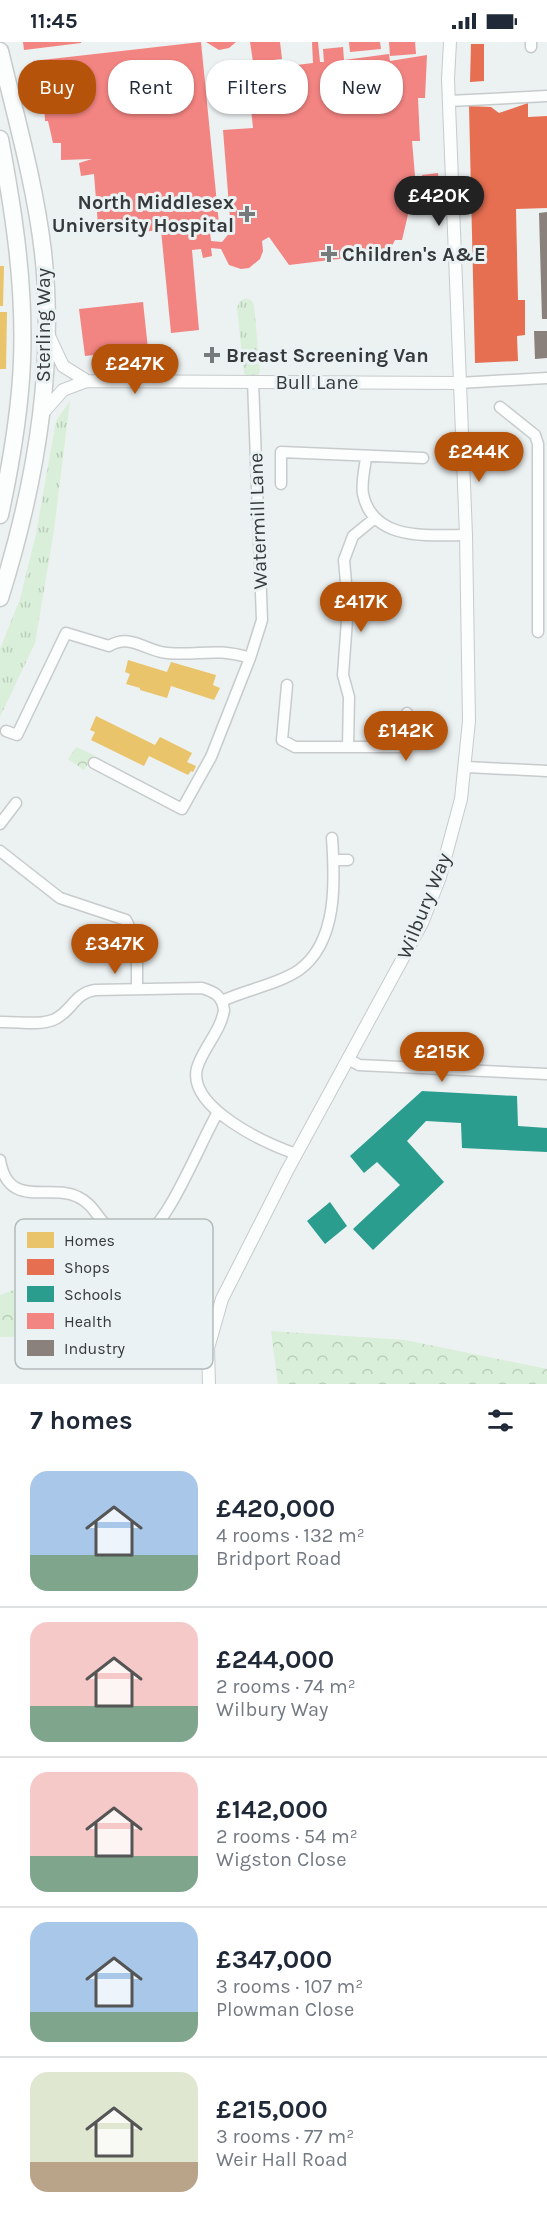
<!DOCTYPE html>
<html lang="en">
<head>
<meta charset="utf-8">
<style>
	:root { --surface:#fff; --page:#f2f2f3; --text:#1f2937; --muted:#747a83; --line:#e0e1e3; --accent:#b45309 }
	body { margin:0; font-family:Karla,sans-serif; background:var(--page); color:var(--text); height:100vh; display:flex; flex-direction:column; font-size:22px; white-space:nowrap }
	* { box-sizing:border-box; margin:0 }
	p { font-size:20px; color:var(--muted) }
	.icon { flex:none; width:33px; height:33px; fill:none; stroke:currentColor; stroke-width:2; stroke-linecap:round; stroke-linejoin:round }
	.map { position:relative; height:1342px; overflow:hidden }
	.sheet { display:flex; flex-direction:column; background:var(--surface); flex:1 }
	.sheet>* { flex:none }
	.banner { position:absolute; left:18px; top:18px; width:512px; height:54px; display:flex; gap:12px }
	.price { position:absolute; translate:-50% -51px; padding:0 14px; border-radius:21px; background:var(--accent); color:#fff; font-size:20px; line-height:39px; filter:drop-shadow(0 2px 3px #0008) }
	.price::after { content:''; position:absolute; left:50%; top:36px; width:18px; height:14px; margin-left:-9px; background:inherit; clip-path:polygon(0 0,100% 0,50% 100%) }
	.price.active { background:#222; color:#fff }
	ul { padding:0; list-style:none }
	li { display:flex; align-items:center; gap:18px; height:150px; padding:0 30px }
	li+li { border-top:2px solid var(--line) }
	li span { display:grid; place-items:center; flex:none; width:168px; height:120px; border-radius:18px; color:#555 }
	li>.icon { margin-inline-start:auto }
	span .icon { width:72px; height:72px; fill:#fffc; stroke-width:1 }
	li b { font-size:26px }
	h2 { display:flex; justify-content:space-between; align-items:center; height:72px; padding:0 30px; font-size:26px }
	.tag { padding:0 21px; border-radius:24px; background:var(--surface); box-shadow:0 2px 4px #0004; font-size:21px; line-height:54px }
	.tag.active { background:var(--accent); color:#fff }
	.status { display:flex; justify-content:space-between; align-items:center; height:42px; padding:0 30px; background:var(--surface); direction:ltr }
	.status svg { height:16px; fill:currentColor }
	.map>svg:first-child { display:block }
	.grass { fill:url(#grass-tufts) }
	.park { fill:url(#park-crowns) }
	.homes { fill:#e9c46a }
	.shops { fill:#e76f51 }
	.schools { fill:#2a9d8f }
	.health { fill:#f28482 }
	.industry { fill:#8a817c }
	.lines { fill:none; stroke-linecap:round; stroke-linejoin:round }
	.minor-casing { stroke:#c7cbcb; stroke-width:13 }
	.tertiary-casing { stroke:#c7cbcb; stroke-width:14 }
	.trunk-casing { stroke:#c7cbcb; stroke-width:19 }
	.minor { stroke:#fcfdfd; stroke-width:10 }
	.tertiary { stroke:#fcfdfd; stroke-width:12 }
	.trunk { stroke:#fcfdfd; stroke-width:16 }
	.poi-dot { fill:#767a7b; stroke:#eaf2f3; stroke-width:2 }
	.labels { text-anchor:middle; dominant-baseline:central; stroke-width:6; stroke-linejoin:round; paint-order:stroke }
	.poi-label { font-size:20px; font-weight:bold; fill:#373a3b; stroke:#eaf2f3; text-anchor:start }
	.street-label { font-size:20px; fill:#373a3b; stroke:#eaf2f3 }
	.key { fill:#eaf2f3; stroke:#b4bbbc; stroke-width:1.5 }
	.key-label { font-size:16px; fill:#373a3b }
</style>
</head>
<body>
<div class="status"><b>11:45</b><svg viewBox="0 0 49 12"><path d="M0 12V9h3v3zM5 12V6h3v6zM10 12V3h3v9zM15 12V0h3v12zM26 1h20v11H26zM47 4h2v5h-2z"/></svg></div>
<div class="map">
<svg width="547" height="1342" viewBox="0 0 547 1342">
	<defs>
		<pattern id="grass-tufts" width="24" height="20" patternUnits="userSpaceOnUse" patternTransform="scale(1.5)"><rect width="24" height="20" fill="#d9efd9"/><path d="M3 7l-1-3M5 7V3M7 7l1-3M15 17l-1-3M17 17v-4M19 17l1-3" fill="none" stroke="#bbcebb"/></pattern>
		<pattern id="park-crowns" width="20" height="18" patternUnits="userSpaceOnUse" patternTransform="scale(1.5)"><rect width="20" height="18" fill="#d9efd9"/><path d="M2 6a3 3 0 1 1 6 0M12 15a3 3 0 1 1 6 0" fill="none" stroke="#bbcebb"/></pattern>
	</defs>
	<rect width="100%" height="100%" fill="#ecf1f1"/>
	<!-- grass -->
	<path class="grass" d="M246 256 252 259 254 264 260 329 258 334H247L244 331 237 266 240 259Z
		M70 359 54 488 35 601 0 675V607L20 557 36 492 56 379Z"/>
	<!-- park -->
	<path class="park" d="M76 705 94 713 84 728 68 717Z
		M14 1248H144L134 1293 0 1295V1253Z
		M271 1289 405 1298 547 1327V1342H278Z"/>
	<!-- homes -->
	<path class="homes" d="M0 224H4L3 264H0Z
		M0 270H7L6 327H0Z
		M128 618 167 630 171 620 216 633 213 643 220 646 214 658 171 644 167 656 140 648V646L126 642 130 632 125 630Z
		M96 674 155 703 160 695 192 711 187 720 196 724 193 730 191 729 188 733 149 714 144 724 91 698 95 690 90 688Z"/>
	<!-- shops -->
	<path class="shops" d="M471 2H484V39L470 40Z
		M528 61V75L547 74V166L516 167 518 258H525V293L517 294 518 319 475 321 469 64 491 65 499 71Z"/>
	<!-- schools -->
	<path class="schools" d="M422 1049 517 1054 518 1084 547 1086V1110L462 1106 461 1081 426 1079 407 1099 444 1140 373 1208 353 1187 400 1143 377 1120 364 1131 350 1114Z
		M330 1160 347 1184 325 1202 307 1179Z"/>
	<!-- health -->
	<path class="health" d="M23 0H81V1L24 8Z
		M201 0 219 182 198 184V190H210L211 199 222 200 231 189 223 88 253 86 247 29 313 21 312 0H318L320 20H324L323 7 343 5 344 18 389 12 390 19 427 13 425 56H418L420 99H412L415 134H420L421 163 410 164 402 198H395L386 215H355L289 223 269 195 262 199 263 209 260 217 249 226 241 227 229 223 221 207 211 206 212 214 203 216 201 207 192 208 199 288 171 291 161 188 119 192 117 180 98 183 94 132 81 134 79 121 92 117 61 118V101H53L48 79H45L44 63 70 61 69 59 38 63 33 19Z
		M206 0H236L229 6 219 8Z
		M250 0H280L282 17 253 20Z
		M349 0H380L381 7 350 10Z
		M389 0H415L416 12 390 14Z
		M438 131 441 157 425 159 422 133Z
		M143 260 148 307 85 314 79 267Z"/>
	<!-- industry -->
	<path class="industry" d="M547 170V277H542L539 171Z
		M534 289H547V316L535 317Z"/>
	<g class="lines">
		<defs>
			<path id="minor" d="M531 5V0
				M449 59 547 54
				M459 341 547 336
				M500 365 535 393 538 402V590
				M366 415C365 426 361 441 363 452 373 500 429 493 466 493
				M281 442V410L423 416
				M287 643 282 698 295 705H407V671
				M6 689 17 693 66 591 109 604C131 591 145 609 167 611 200 614 215 605 250 616L262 578 253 339
				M348 705 349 655 343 633 348 564 344 518 353 494 375 476
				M94 721 182 767 211 715 250 616
				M466 725 547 729
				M0 782 16 761
				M0 809 60 856 126 878 137 901V947
				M333 818H348
				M222 959C245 948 279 942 299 928 338 900 335 838 332 796
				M0 980C16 979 38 984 53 978 71 971 74 951 95 948L202 946C214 950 222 953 224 968 221 989 203 1006 197 1026 187 1066 267 1102 296 1112
				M348 1017 359 1023 547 1032
				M0 1118C8 1168 50 1141 78 1155 100 1165 98 1189 127 1192 135 1193 143 1192 149 1189 170 1177 203 1095 218 1070"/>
			<path id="tertiary" d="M49 294 63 324 87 339
				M41 373 63 348 87 339 459 341
				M209 1342 208 1306 222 1257 287 1129 422 881 440 835 461 757 469 679 466 493 448 37 450 0"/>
			<path id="trunk" d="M0 9C16 76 35 142 43 210 56 326 35 445 0 556
				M0 97C14 171 25 244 22 319 20 371 11 422 0 473"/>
		</defs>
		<!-- minor casing -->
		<use href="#minor" class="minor-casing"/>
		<!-- tertiary casing -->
		<use href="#tertiary" class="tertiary-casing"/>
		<!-- trunk casing -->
		<use href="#trunk" class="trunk-casing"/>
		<!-- minor -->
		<use href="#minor" class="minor"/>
		<!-- tertiary -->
		<use href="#tertiary" class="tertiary"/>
		<!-- trunk -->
		<use href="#trunk" class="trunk"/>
	</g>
	<!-- markers -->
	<g class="poi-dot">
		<path d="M244 163h6v6h6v6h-6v6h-6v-6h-6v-6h6z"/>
		<path d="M326 203h6v6h6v6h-6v6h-6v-6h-6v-6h6z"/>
		<path d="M209 304h6v6h6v6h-6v6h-6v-6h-6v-6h6z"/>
	</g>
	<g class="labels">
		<!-- poi labels -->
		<g class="poi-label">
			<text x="234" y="160" text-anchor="end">North Middlesex<tspan x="234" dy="23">University Hospital</tspan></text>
			<text x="342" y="212">Children's A&amp;E</text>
			<text x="226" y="313">Breast Screening Van</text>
		</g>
		<!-- street labels -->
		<g class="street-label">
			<text transform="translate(43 283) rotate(-90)">Sterling Way</text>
			<text x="317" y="340">Bull Lane</text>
			<text transform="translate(258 479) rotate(-92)">Watermill Lane</text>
			<text transform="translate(424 864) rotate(-68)">Wilbury Way</text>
		</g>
	</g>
	<!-- legend -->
	<rect x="15" y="1177" width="198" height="150" rx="9" class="key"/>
	<rect x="27" y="1190" width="27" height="16" fill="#e9c46a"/>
	<rect x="27" y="1217" width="27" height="16" fill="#e76f51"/>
	<rect x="27" y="1244" width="27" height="16" fill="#2a9d8f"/>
	<rect x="27" y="1271" width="27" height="16" fill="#f28482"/>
	<rect x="27" y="1298" width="27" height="16" fill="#8a817c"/>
	<g class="key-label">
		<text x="64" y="1204">Homes</text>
		<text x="64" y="1231">Shops</text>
		<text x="64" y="1258">Schools</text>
		<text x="64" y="1285">Health</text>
		<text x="64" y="1312">Industry</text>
	</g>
</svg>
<b class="price active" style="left:439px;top:185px">£420K</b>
<b class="price" style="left:135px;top:353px">£247K</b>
<b class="price" style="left:479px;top:441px">£244K</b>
<b class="price" style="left:361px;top:591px">£417K</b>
<b class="price" style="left:406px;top:720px">£142K</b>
<b class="price" style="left:115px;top:933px">£347K</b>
<b class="price" style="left:442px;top:1041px">£215K</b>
<div class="banner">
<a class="tag active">Buy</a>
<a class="tag">Rent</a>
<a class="tag">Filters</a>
<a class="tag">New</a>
</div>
</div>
<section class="sheet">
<h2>7 homes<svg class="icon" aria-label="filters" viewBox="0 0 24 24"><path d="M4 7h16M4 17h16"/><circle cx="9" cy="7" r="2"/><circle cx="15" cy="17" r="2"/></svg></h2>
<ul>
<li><span style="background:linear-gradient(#a9c7e8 70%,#7fa58c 0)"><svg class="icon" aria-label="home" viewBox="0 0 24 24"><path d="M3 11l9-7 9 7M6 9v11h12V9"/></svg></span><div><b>£420,000</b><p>4 rooms · 132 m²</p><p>Bridport Road</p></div></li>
<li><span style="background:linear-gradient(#f6c9c9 70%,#7fa58c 0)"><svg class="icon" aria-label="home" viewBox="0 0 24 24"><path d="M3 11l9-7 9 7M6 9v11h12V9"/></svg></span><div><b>£244,000</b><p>2 rooms · 74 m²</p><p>Wilbury Way</p></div></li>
<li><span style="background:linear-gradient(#f6c9c9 70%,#7fa58c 0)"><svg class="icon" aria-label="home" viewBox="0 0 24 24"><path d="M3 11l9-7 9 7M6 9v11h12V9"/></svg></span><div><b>£142,000</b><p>2 rooms · 54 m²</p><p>Wigston Close</p></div></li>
<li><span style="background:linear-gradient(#a9c7e8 75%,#7fa58c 0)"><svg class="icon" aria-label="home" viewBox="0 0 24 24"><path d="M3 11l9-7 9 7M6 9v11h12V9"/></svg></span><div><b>£347,000</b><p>3 rooms · 107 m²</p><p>Plowman Close</p></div></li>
<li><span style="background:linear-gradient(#dfe7d0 75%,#b9a48a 0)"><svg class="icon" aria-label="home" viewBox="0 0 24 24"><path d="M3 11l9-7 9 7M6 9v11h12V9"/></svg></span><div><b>£215,000</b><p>3 rooms · 77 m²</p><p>Weir Hall Road</p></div></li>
</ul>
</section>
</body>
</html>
